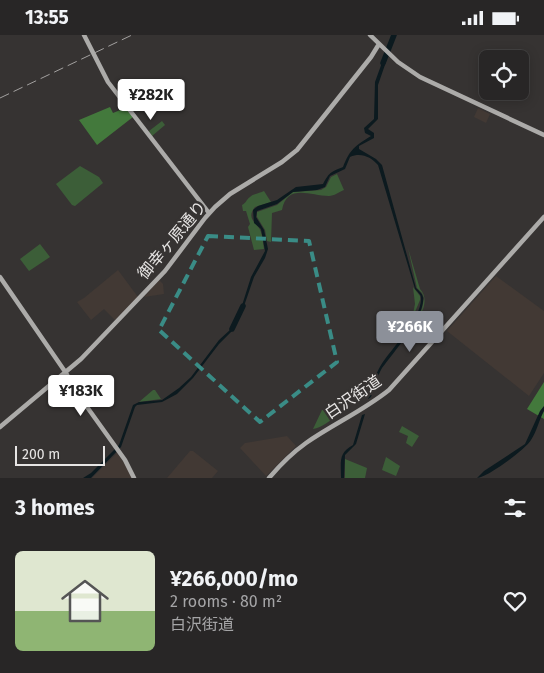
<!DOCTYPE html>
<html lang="en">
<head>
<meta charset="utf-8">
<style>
	:root { --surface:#282626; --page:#302e2e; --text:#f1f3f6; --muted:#a5a5a7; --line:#444343; --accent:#8c9099 }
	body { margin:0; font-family:"Fira Sans","Noto Sans JP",sans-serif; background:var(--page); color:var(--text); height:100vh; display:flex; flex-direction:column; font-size:19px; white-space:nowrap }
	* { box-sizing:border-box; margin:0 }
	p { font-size:16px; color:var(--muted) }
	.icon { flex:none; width:28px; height:28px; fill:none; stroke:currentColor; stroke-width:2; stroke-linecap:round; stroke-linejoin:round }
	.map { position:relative; height:443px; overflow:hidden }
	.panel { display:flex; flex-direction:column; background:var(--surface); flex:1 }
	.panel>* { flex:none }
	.buttons { position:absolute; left:479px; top:15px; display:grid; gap:10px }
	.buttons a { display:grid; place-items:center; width:50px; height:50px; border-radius:8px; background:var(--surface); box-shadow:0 2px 12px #0003,0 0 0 1px var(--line); font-size:25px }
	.scale { position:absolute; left:15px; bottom:12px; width:90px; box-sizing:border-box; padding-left:5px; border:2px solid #e7e5e4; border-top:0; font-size:14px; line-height:18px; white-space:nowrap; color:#e7e5e4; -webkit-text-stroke:4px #363332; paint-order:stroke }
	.price { position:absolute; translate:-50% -42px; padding:0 11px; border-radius:5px; background:#fff; color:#222; font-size:16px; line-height:32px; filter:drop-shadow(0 1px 2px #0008) }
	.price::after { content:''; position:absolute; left:50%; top:30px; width:15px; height:11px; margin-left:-8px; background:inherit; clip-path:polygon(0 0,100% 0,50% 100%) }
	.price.selected { background:var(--accent); color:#fff }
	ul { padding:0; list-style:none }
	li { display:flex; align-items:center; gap:15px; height:125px; padding:0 15px }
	li span { display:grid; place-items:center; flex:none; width:140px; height:100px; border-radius:8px; color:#555 }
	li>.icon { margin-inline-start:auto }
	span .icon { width:60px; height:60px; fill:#fffc; stroke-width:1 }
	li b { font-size:21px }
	h2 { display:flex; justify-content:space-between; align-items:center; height:60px; padding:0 15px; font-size:21px }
	.status { display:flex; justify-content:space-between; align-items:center; height:35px; padding:0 25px; background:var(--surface); direction:ltr }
	.status svg { height:14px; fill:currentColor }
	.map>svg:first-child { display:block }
	.built { fill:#423934 }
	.green { fill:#3c5e38 }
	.forest { fill:#43793c }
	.water { fill:#0c1a1f }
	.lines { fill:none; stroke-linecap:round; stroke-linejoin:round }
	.river { stroke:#0c1a1f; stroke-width:5.5 }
	.secondary { stroke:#acaba9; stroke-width:4.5 }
	.rail { stroke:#a3a1a0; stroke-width:1; stroke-dasharray:10 5; stroke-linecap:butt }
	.marked { fill:none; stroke:#3a8c86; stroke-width:4; stroke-dasharray:10 6; stroke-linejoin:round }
	.labels { text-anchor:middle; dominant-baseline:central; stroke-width:5; stroke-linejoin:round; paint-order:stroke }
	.street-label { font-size:16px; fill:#e7e5e4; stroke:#363332 }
</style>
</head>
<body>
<div class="status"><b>13:55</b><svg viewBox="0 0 49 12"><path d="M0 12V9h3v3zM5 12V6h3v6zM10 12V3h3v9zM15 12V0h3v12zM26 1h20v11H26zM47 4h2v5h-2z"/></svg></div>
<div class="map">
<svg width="544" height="443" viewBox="0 0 544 443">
	<rect width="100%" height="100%" fill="#363332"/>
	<!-- built -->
	<path class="built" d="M478 73 490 79 486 88 474 82Z
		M118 235 138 262 115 285 104 274 91 285 77 267 84 263Z
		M496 241 544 276V338L529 361 447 296Z
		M159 245 163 249 164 259 144 262Z
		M287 401 296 411 266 441 240 413 245 408Z
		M190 416H193L218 436 212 443H167Z
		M117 418 129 435 132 443H92Z"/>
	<!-- green -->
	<path class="green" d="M162 86 165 90 152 101 149 96Z
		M80 131 99 142 103 148 75 171 72 170 56 149Z
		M337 139 344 155C339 157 334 161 329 161 310 161 287 148 282 175L272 178 271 207 267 206 265 195 257 182V177L277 170 293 157 321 155 326 152 331 142Z
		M264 156 271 167 255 172C245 184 258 188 261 197 263 203 263 209 264 214L254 215 248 192 250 189 246 176H243L242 170C246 168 246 165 250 162 253 159 260 158 264 156Z
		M40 209 50 222 29 236 20 224Z
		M408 213 420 254C433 268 415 289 406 302L422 274 424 263 422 258 417 253Z
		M413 252 420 261V265L412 284 415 269Z
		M153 355H155L161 364 139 367Z
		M322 375 339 377V380C331 384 322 393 313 394Z
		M402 391 419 401 412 412 406 408 408 401 399 397Z
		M386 422 400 431 396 441 382 435Z
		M345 424 367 433 365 443H345Z"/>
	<!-- forest -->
	<path class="forest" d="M110 72 113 78 125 73 133 82 97 110 79 85Z
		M544 347V384L527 374Z"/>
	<!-- water -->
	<path class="water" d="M384 22 387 24 378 50V84L368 94 374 98V103L359 111V114L376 124 382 130 416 253C419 256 422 258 423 262 426 280 393 318 382 333 377 341 375 353 371 362L368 364C372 352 375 340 381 330 391 314 422 283 421 263 421 259 417 257 415 254L378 130C371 122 361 117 350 122L345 134 330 141 325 152 317 155 293 157 277 169 257 176 256 182 264 195 268 214 265 223 254 242 243 274 233 295 219 309 193 343 177 359 162 367 137 370 135 372 121 412 91 443H83L91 438 119 410 133 370 139 367 162 365 179 353 191 342 219 305 231 294 238 283 251 242 265 216 261 194 254 188 253 175 258 171 277 165 296 152 323 149C329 138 330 137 343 132 350 114 355 111 371 101L365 98 364 93 374 84 375 47Z
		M544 371V376C539 385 537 396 531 405 526 414 487 443 477 443L484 436 525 409 540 376Z
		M365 379 356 409 345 420 344 443H341C341 427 338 418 353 410L362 380Z"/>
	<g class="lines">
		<!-- river -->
		<path class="river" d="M383 28 394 0
			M232 294 243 271"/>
		<!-- secondary -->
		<path class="secondary" d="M84 0 108 47 209 178
			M370 0 398 27 420 42 544 100
			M0 242 66 338 77 358 125 425 134 443
			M0 392 81 324 165 236 205 183 215 172 230 159 282 127 297 115 371 22 379 9
			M269 443C280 430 292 418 306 408 333 389 363 376 389 355L544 182"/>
		<!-- rail -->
		<path class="rail" d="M0 63 132 0"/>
	</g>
	<!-- marked area -->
	<path class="marked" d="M208 201 309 206 337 327 260 387 159 295Z"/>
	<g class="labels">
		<!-- street labels -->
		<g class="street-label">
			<text transform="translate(172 205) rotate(-50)">御幸ヶ原通り</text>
			<text transform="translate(353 362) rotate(-34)">白沢街道</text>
		</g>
	</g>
</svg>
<div class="buttons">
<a><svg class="icon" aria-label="locate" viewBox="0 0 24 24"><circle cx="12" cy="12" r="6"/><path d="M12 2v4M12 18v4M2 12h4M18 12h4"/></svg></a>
</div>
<div class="scale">200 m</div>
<b class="price" style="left:151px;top:86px">¥282K</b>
<b class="price selected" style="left:410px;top:318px">¥266K</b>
<b class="price" style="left:81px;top:382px">¥183K</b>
</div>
<section class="panel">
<h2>3 homes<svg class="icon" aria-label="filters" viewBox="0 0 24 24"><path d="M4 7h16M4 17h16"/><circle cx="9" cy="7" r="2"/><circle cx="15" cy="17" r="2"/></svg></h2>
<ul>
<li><span style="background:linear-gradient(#dfe7d0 60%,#8fb573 0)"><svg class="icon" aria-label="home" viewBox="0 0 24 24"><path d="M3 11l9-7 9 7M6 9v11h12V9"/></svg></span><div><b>¥266,000/mo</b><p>2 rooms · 80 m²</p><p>白沢街道</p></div><svg class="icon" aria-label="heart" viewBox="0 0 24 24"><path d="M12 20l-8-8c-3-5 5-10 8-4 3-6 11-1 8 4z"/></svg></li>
</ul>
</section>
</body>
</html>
